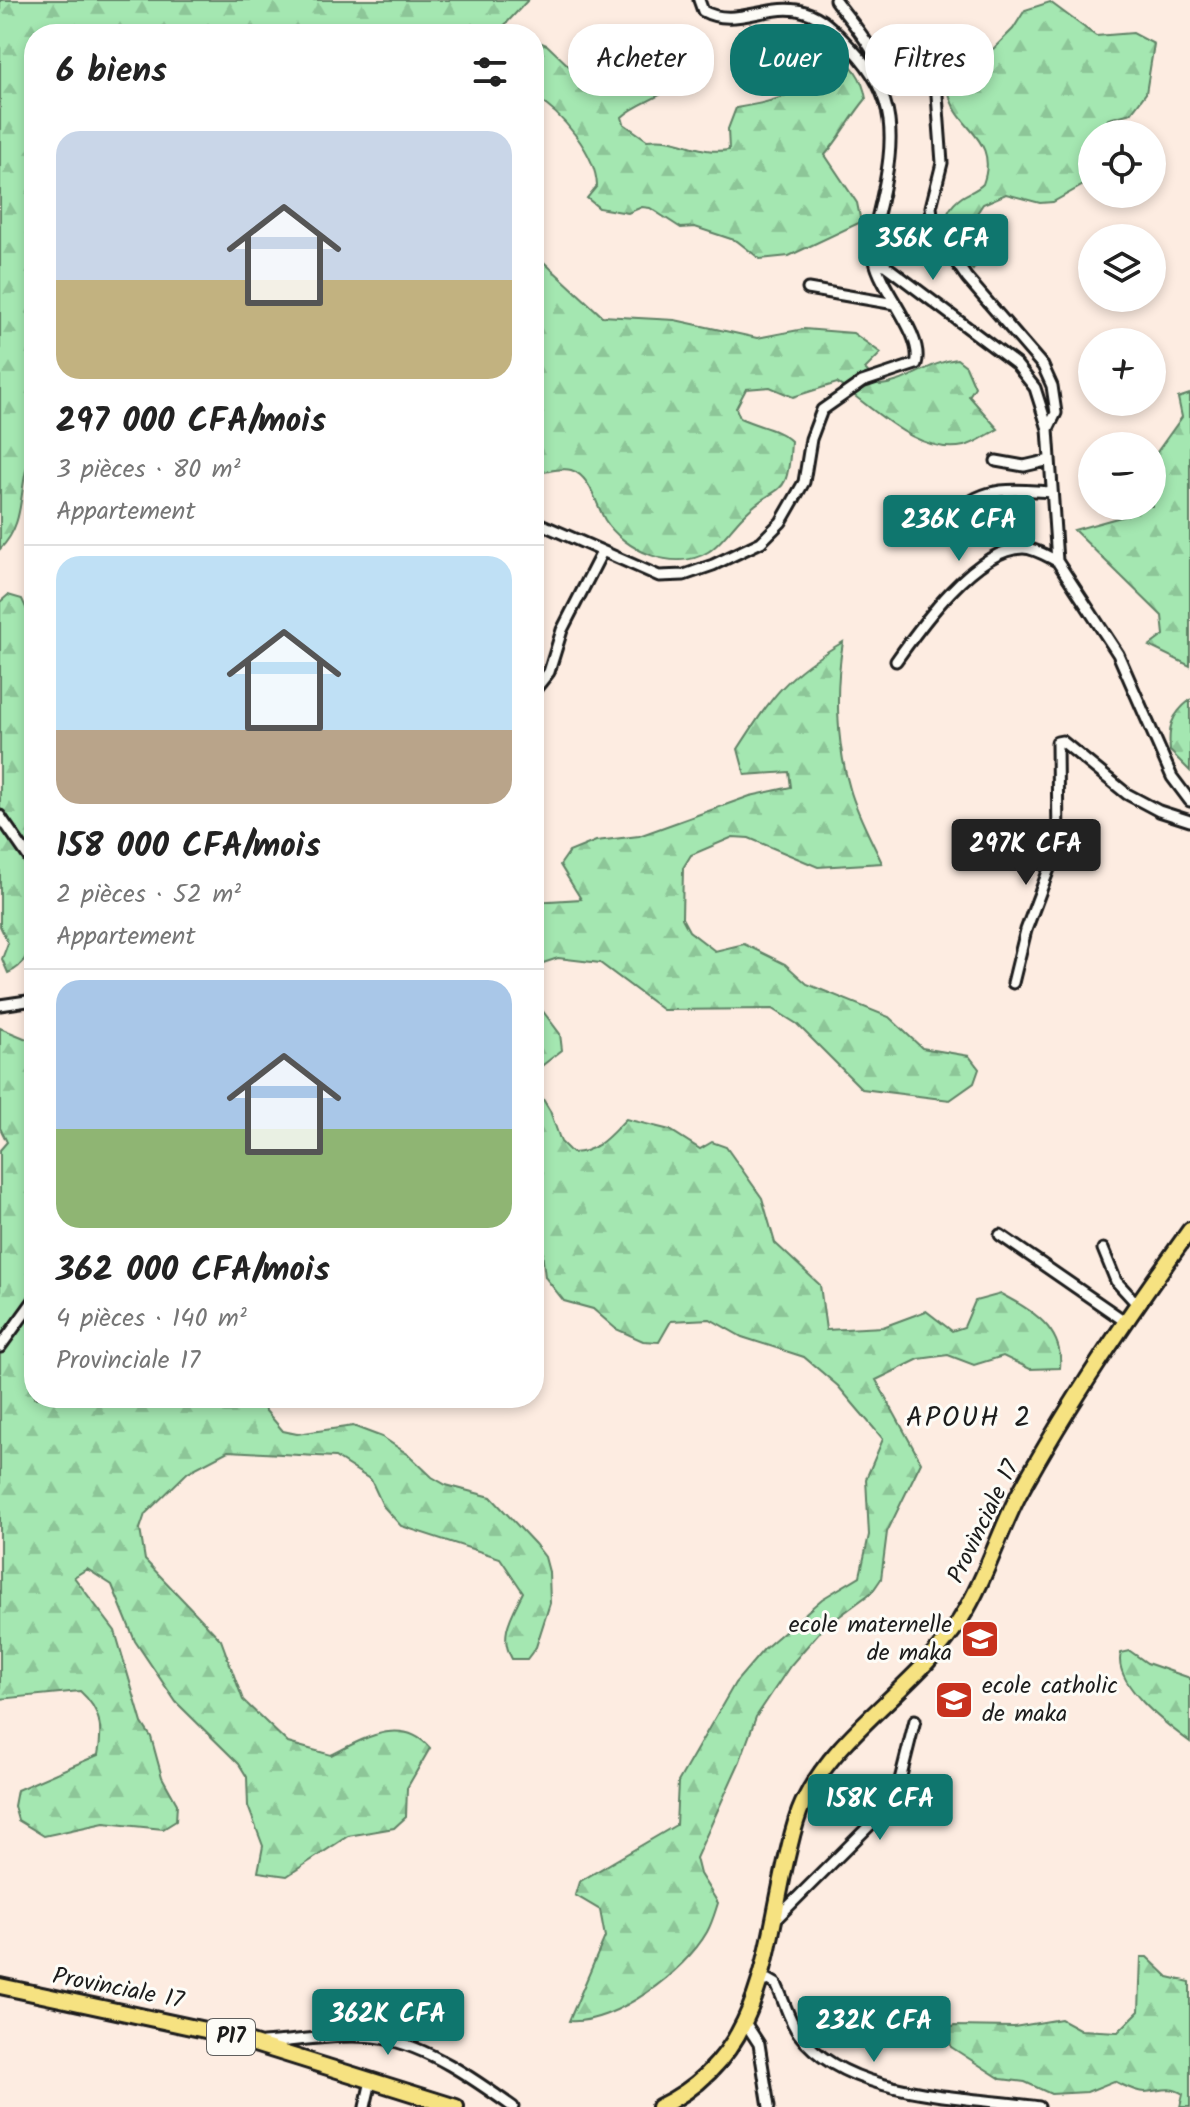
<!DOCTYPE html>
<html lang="fr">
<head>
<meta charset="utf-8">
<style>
	:root { --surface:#fff; --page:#f2f2f2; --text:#222; --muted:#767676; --line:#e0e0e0; --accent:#0f766e }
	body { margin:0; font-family:Kalam,sans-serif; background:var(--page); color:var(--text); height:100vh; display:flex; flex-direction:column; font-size:30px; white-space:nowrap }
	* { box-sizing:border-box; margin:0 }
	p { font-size:26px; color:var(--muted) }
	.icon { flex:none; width:44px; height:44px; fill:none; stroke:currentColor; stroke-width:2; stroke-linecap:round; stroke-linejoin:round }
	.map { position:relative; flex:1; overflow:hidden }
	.drawer { position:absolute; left:24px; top:24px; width:520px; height:1384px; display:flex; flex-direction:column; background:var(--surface); border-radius:32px; box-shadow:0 4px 12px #0003 }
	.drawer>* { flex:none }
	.guide { position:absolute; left:568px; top:24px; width:502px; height:72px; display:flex; gap:16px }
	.buttons { position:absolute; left:1078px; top:120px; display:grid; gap:16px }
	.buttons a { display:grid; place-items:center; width:88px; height:88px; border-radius:50%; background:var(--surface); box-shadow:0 4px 12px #0003; font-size:40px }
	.price { position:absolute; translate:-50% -68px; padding:0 18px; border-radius:8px; background:var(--accent); color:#fff; font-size:26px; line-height:52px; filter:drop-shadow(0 2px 4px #0008) }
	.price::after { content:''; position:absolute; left:50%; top:48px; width:24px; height:18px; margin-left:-12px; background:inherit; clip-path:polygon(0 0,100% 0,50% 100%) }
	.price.on { background:#222; color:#fff }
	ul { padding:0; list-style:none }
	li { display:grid; align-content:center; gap:16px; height:424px; padding:0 32px }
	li+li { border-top:2px solid var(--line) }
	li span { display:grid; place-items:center; height:248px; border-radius:24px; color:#555 }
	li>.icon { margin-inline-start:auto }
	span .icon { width:144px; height:144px; fill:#fffc; stroke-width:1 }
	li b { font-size:34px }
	h2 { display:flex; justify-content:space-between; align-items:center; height:96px; padding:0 32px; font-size:34px }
	.tag { padding:0 28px; border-radius:32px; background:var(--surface); box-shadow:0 4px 12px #0003; font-size:28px; line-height:72px }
	.tag.on { background:var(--accent); color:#fff }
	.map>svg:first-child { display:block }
	.forest { fill:url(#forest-firs); stroke:#608266; stroke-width:2 }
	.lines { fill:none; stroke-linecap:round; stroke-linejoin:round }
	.street-casing { stroke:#1c1c1c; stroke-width:15 }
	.primary-casing { stroke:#1c1c1c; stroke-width:20 }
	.street { stroke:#fdfcf7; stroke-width:9 }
	.primary { stroke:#f6e281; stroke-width:14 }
	.labels { text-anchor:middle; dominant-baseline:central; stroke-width:6; stroke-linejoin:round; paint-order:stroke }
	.shield { fill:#fdfcf7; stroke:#605f5e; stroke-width:2 }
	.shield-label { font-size:22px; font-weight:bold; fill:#1c1c1c }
	.street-label { font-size:24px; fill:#1c1c1c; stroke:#fdfcf7 }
	.poi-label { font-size:24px; fill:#1c1c1c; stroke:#fdfcf7; text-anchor:end }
	.quarter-label { font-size:28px; letter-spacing:2px; fill:#1c1c1c; stroke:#fdfcf7 }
</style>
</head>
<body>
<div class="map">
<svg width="1190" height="2107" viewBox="0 0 1190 2107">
	<defs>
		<pattern id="forest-firs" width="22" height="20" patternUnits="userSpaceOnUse" patternTransform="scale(2)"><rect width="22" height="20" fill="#a4e7b1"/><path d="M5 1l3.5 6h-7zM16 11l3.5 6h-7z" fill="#8dc698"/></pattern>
	</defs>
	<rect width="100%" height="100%" fill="#fdece1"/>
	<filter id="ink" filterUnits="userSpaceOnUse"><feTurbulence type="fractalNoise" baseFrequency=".0125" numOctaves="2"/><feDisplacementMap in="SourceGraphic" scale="16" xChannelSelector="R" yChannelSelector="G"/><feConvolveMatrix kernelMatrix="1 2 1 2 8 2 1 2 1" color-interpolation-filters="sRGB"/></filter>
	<g filter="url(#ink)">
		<!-- forest -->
		<path class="forest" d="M0 0H528L501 29 520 34H34V449C16 481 29 521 0 549Z
			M1050 2 1096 36 1133 33 1154 44 1146 93 1131 113 1108 119 1102 134H1092V169L1085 184 1053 202 1040 203 1006 194 983 204 970 224 979 260 973 270C951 250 930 220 962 197 969 192 976 191 983 184 1000 137 956 130 949 93L1013 29 1025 10Z
			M534 40 547 45 593 89C635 86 638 58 678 77V83C661 98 637 103 622 117L624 124 647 140C681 136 695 155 729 150L728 129 736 108C775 101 811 95 823 53L831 50C850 61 863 78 866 99 850 118 841 137 825 155L857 203 861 222 789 256 760 259 737 241 695 227 681 228 650 208 642 207 628 213 599 208 587 198 597 186C596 154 562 113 534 97Z
			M534 253 602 316 675 320 757 338 804 329 853 333 881 353 865 369 880 385C905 384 926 363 957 359L966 366 975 387 969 396 998 429C988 434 975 444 964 446 917 456 872 406 837 383L793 397 770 387 746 389 736 408 740 418C756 426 779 429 791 441 788 505 778 479 742 517 732 527 720 545 708 552 674 573 624 550 605 520 596 505 591 476 571 470 560 467 545 473 534 473V430L541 418 534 407Z
			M1190 394V666L1149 646 1164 635 1162 616 1074 530 1128 515 1138 506H1152V459L1182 417 1178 398Z
			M8 595 22 599 34 625 32 925C29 946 30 964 8 973L2 959 8 943 0 926V602Z
			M843 642C835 689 836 743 850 789 857 814 871 839 882 863L818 867 749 838 733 837 691 855 683 868 682 918 689 931 715 951 744 944 785 964 807 984 889 1017 922 1048 969 1056 979 1069 974 1083 950 1100 862 1089 797 1024 773 1009 663 1010 600 963 558 958 534 966V902L581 899 560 865 569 852 596 841 639 836 750 796 791 787 789 772 745 775 738 749C773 695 786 675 843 642Z
			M1190 700V771L1170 751C1168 727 1171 715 1190 700Z
			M542 1010 560 1034 562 1050 539 1068 534 1084 550 1111 561 1142 572 1153C598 1152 609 1136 626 1119L670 1130 700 1149 712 1142 726 1147 762 1198 775 1243 820 1285 826 1330 883 1327 926 1311 952 1331 964 1327 975 1301 1001 1294C1031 1310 1064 1328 1060 1368L1030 1369 1003 1356 974 1365 948 1355 919 1359 876 1380 921 1462 887 1532 881 1579 872 1592 821 1630 790 1666 756 1717 740 1761 696 1858 700 1874 718 1903C715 1912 712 1923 707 1932 685 1971 614 2025 569 2021L605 1937 600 1910 575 1895 579 1882 676 1825 678 1782 735 1683 764 1649 822 1599 860 1576 869 1535 866 1479 883 1439 838 1386 804 1357 742 1337 710 1319 671 1321 659 1342 643 1341 616 1329 593 1309 564 1301 545 1277 540 1235H534V1012Z
			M0 1028 34 1042V1398H255L283 1431 297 1434 353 1426 382 1437 409 1455 432 1477 446 1485 491 1497 535 1544 545 1557 549 1572 550 1603 536 1647 527 1659H512C498 1635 512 1615 523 1592L500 1558 401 1526 383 1506 371 1480 335 1457 228 1451 188 1472 145 1514 140 1529 145 1560 221 1640 243 1700 288 1743 331 1755C363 1739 402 1715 430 1748L407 1788 406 1817 394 1828 348 1836 287 1876 258 1872 263 1846 248 1806 247 1777 239 1764 176 1702 135 1641 112 1585 87 1569 74 1577 115 1631 142 1723 151 1737 162 1777 177 1804 176 1821 163 1829 104 1823 44 1836 18 1820 14 1806 17 1790 98 1755C103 1728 101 1710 80 1691L0 1699V1150L7 1142 0 1128Z
			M1130 1651 1147 1663 1190 1678V1742C1167 1725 1112 1684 1121 1653Z
			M1141 1957H1147L1168 1977 1190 1982V2107H1180L1183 2094C1170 2085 1160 2091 1145 2092 1135 2092 1123 2085 1114 2081L1087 2092 1051 2094 1025 2082 1001 2079 951 2047 948 2029 954 2026 1014 2027 1061 2019 1081 2030 1118 2032 1139 2011Z"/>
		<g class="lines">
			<defs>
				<path id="street" d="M699 0 703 11C735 29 771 1 805 12 825 18 838 35 852 49 898 97 895 140 881 202 876 224 871 239 875 261
					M835 0C854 26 884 56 884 90
					M935 68 942 163 931 207 934 230 967 278 1043 366 1052 386 1056 413 1048 429
					M808 289 895 304
					M996 461 1024 466 1050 460
					M534 521 659 576 684 575 713 565 761 542 781 522 804 482 811 439 822 410 862 382 916 364C925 336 881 291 875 261L882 263 1016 364 1035 388 1048 429 1057 561 1118 654 1172 777 1190 801
					M937 530C978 487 995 488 1052 492
					M896 661C920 627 976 548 1023 548 1034 548 1047 556 1057 561
					M534 691 549 672 562 630 601 554
					M0 816 34 865
					M1013 983 1026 930 1058 845 1057 742 1062 741 1127 794 1159 811 1190 821
					M0 1005 34 1000
					M1000 1235 1126 1322
					M1103 1249 1116 1281 1137 1304
					M0 1347 34 1300
					M775 1920 895 1800 915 1720
					M758 1984 769 1980 776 1984C784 2000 789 2021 799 2034 847 2099 967 2096 1039 2107
					M746 2024 759 2044 769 2107
					M263 2043C301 2041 343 2032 381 2038 429 2047 474 2079 513 2107
					M365 2107 371 2081"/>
				<path id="primary" d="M0 1986 219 2033 456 2107
					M659 2107C761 2059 764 1958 786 1861 791 1841 794 1822 803 1803 838 1730 917 1688 960 1620 985 1581 998 1535 1019 1494 1069 1402 1129 1315 1190 1230"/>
			</defs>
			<!-- street casing -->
			<use href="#street" class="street-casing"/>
			<!-- primary casing -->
			<use href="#primary" class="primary-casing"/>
			<!-- street -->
			<use href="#street" class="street"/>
			<!-- primary -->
			<use href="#primary" class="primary"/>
		</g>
	</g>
	<!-- icons -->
	<defs>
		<symbol id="school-square" viewBox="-11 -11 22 22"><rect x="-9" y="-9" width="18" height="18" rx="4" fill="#c8321e" stroke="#fdfcf7"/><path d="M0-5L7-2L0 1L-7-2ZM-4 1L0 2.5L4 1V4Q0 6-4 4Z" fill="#fff"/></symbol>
	</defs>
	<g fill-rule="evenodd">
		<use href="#school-square" x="958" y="1617" width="44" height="44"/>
		<use href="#school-square" x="932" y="1678" width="44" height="44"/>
	</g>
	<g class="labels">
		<!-- shield labels -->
		<rect class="shield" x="207" y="2019" width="48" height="36" rx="6"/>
		<g class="shield-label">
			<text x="231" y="2037">P17</text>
		</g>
		<!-- street labels -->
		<g class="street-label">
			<text transform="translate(984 1522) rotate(-64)">Provinciale 17</text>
			<text transform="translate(118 1989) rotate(11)">Provinciale 17</text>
		</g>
		<!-- poi labels -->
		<g class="poi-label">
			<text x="952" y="1625">ecole maternelle<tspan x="952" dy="28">de maka</tspan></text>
			<text x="982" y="1686" text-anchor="start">ecole catholic<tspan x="982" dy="28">de maka</tspan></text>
		</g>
		<!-- quarter labels -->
		<g class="quarter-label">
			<text x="969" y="1418">APOUH 2</text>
		</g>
	</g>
</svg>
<div class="buttons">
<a><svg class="icon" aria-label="locate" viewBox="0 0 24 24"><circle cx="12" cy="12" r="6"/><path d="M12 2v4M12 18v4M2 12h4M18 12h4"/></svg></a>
<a><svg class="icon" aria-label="layers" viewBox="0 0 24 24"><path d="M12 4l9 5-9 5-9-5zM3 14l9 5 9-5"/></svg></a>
<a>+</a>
<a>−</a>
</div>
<b class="price" style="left:933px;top:282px">356K CFA</b>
<b class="price" style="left:959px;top:563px">236K CFA</b>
<b class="price on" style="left:1026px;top:887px">297K CFA</b>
<b class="price" style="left:880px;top:1842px">158K CFA</b>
<b class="price" style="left:388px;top:2057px">362K CFA</b>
<b class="price" style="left:874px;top:2064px">232K CFA</b>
<div class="guide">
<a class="tag">Acheter</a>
<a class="tag on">Louer</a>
<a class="tag">Filtres</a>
</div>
<section class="drawer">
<h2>6 biens<svg class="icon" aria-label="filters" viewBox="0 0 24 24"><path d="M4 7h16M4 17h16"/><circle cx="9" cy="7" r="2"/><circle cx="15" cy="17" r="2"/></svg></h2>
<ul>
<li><span style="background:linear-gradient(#c9d6e8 60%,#c2b280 0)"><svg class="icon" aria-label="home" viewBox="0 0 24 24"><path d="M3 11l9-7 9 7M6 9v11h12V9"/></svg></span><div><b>297 000 CFA/mois</b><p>3 pièces · 80 m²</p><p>Appartement</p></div></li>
<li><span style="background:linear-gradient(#bfe0f5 70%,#b9a48a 0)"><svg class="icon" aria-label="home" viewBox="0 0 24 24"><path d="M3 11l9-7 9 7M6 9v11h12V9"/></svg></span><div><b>158 000 CFA/mois</b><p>2 pièces · 52 m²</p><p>Appartement</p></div></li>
<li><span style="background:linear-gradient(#a9c7e8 60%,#8fb573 0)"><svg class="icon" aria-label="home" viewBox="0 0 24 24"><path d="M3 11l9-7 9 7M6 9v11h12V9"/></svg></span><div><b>362 000 CFA/mois</b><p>4 pièces · 140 m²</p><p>Provinciale 17</p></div></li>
</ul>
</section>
</div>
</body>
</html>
